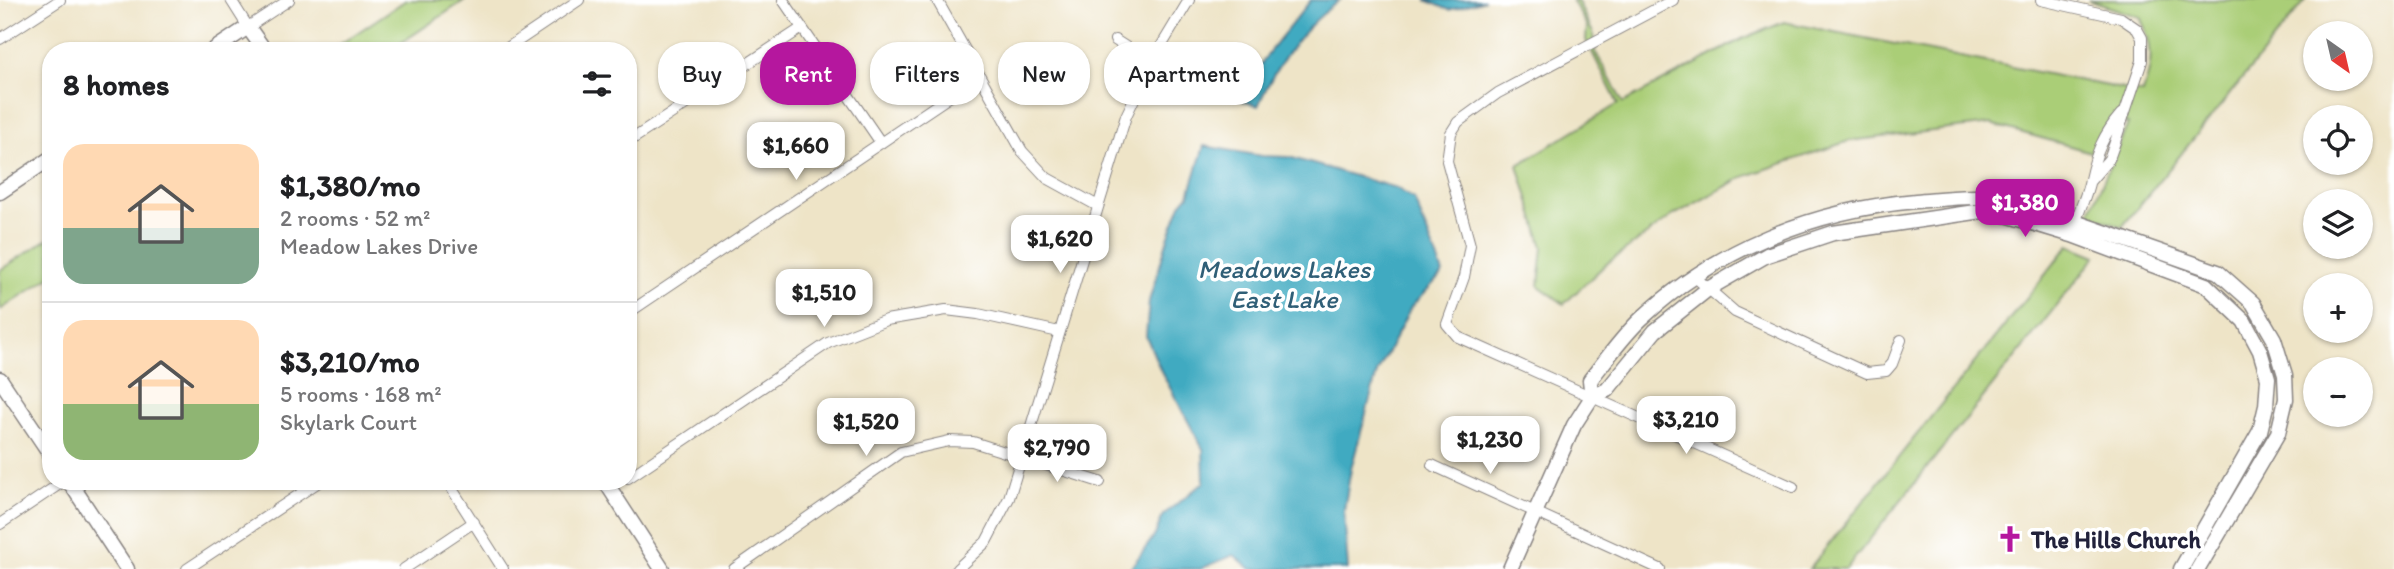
<!DOCTYPE html>
<html lang="en">
<head>
<meta charset="utf-8">
<style>
	:root { --surface:#fff; --page:#f6f6f6; --text:#202124; --muted:#757577; --line:#e0e0e0; --accent:#b5179e }
	body { margin:0; font-family:Itim,sans-serif; background:var(--page); color:var(--text); height:100vh; display:flex; flex-direction:column; font-size:26px; white-space:nowrap }
	* { box-sizing:border-box; margin:0 }
	p { font-size:23px; color:var(--muted) }
	.icon { flex:none; width:38px; height:38px; fill:none; stroke:currentColor; stroke-width:2; stroke-linecap:round; stroke-linejoin:round }
	.map { position:relative; flex:1; overflow:hidden }
	.sheet { position:absolute; left:42px; top:42px; width:595px; height:448px; display:flex; flex-direction:column; background:var(--surface); border-radius:28px; box-shadow:0 2px 5px #0004 }
	.sheet>* { flex:none }
	.hud { position:absolute; left:658px; top:42px; width:665px; height:63px; display:flex; gap:14px }
	.needle { width:46px; rotate:146deg }
	.fabs { position:absolute; left:2303px; top:21px; display:grid; gap:14px }
	.fabs a { display:grid; place-items:center; width:70px; height:70px; border-radius:50%; background:var(--surface); box-shadow:0 2px 5px #0004; font-size:35px }
	.price { position:absolute; translate:-50% -60px; padding:0 16px; border-radius:14px; background:#fff; color:#222; font-size:23px; line-height:46px; filter:drop-shadow(0 2px 4px #0008) }
	.price::after { content:''; position:absolute; left:50%; top:42px; width:21px; height:16px; margin-left:-10px; background:inherit; clip-path:polygon(0 0,100% 0,50% 100%) }
	.price.current { background:var(--accent); color:#fff }
	ul { padding:0; list-style:none }
	li { display:flex; align-items:center; gap:21px; height:175px; padding:0 21px }
	li+li { border-top:2px solid var(--line) }
	li span { display:grid; place-items:center; flex:none; width:196px; height:140px; border-radius:21px; color:#555 }
	li>.icon { margin-inline-start:auto }
	span .icon { width:84px; height:84px; fill:#fffc; stroke-width:1 }
	li b { font-size:30px }
	h2 { display:flex; justify-content:space-between; align-items:center; height:84px; padding:0 21px; font-size:30px }
	.chip { padding:0 24px; border-radius:28px; background:var(--surface); box-shadow:0 2px 5px #0004; font-size:24px; line-height:63px }
	.chip.current { background:var(--accent); color:#fff }
	.map>svg:first-child { display:block }
	.green { fill:#aace77; stroke:#667859; stroke-width:2 }
	.water { fill:#41aac1; stroke:#32667e; stroke-width:2 }
	.lines { fill:none; stroke-linecap:round; stroke-linejoin:round }
	.street-casing { stroke:#888381; stroke-width:12 }
	.secondary-casing { stroke:#888381; stroke-width:17 }
	.street { stroke:#fff; stroke-width:10 }
	.secondary { stroke:#fff; stroke-width:14 }
	.labels { text-anchor:middle; dominant-baseline:central; stroke-width:7; stroke-linejoin:round; paint-order:stroke }
	.poi-label { font-size:24px; font-weight:bold; fill:#22223b; stroke:#fff; text-anchor:start }
	.water-label { font-size:26px; font-style:italic; fill:#305f77; stroke:#fff }
</style>
</head>
<body>
<div class="map">
<svg width="2394" height="569" viewBox="0 0 2394 569">
	<rect width="100%" height="100%" fill="#fff"/>
	<filter id="ink" filterUnits="userSpaceOnUse"><feTurbulence type="fractalNoise" baseFrequency=".0143" numOctaves="2"/><feDisplacementMap in="SourceGraphic" scale="14" xChannelSelector="R" yChannelSelector="G"/><feConvolveMatrix kernelMatrix="1 2 1 2 8 2 1 2 1" color-interpolation-filters="sRGB"/></filter>
	<filter id="wash" filterUnits="userSpaceOnUse"><feTurbulence type="fractalNoise" baseFrequency=".00686" numOctaves="4" result="noise"/><feDisplacementMap in="SourceGraphic" scale="28" xChannelSelector="R" yChannelSelector="G"/><feGaussianBlur stdDeviation="1.57" result="paint"/><feColorMatrix in="noise" values="0 0 0 0 0 0 0 0 0 0 0 0 0 0 0 0 0 1.4 0 .05"/><feComposite in="paint" operator="in"/></filter>
	<g filter="url(#wash)">
		<rect width="100%" height="100%" fill="#eee4c7"/>
		<!-- green -->
		<path class="green" d="M406 0H465L389 51H330Z
			M1572 0H1577L1593 33 1595 51 1623 103 1742 39 1784 22 2143 93C2153 63 2154 46 2140 17L2088 0H2306L2122 227 2089 214 2128 124 2111 119 2091 152 1991 124 1849 141 1743 177 1672 216 1605 265 1564 304 1539 286 1543 247 1518 165 1618 104 1586 40 1587 26Z
			M51 237V276L0 310V270Z
			M2069 245 2096 256 1846 569H1809Z"/>
		<!-- water -->
		<path class="water" d="M1311 0H1340C1303 27 1276 64 1258 106L1241 100 1242 93 1269 52Z
			M1426 0H1485L1449 10Z
			M1204 146 1262 156 1289 157 1396 188 1414 199 1443 273 1411 307 1377 373 1351 469 1344 510 1348 569H1251L1234 555 1200 569H1130L1155 535 1163 515 1204 482 1203 449 1161 371 1146 336 1149 301 1168 238 1181 204 1189 195Z"/>
	</g>
	<g filter="url(#ink)">
		<g class="lines">
			<defs>
				<path id="street" d="M231 0 248 27 289 0
					M783 0 881 143
					M937 0 1022 151 1047 178 1098 206
					M1673 0 1498 93 1458 122 1451 133 1447 161 1470 245 1464 277 1447 324 1458 337 1793 487
					M2041 0 2121 18 2137 29 2142 38V61L2114 145 2109 159 2090 181
					M0 39 60 0
					M1115 40 1151 63
					M503 51 579 0
					M628 142 802 28
					M2074 228C2078 211 2087 196 2090 179 2096 153 2103 135 2121 114
					M1695 277 1735 312 1867 373 1886 371 1892 364 1901 340
					M628 313 980 76
					M1432 465 1660 569
					M628 478 828 343 886 320 946 310 978 314 1059 332
					M447 481 503 569
					M0 524 64 481
					M187 569 320 481
					M404 569 474 522
					M734 569 901 452 949 441 973 442 1100 482
					M957 569 986 542 1009 498 1126 116 1151 63 1189 0"/>
				<path id="secondary" d="M212 51 248 27 265 51
					M0 192 51 158
					M0 379 51 455
					M1592 397 1590 380C1606 360 1622 337 1641 319 1717 248 1814 210 1916 201 1954 198 1983 193 2021 203L2218 272 2253 303 2274 339 2285 375 2286 399 2278 433 2198 569
					M69 481 127 569
					M605 481 662 569
					M1510 569 1574 425 1592 397 1607 390 1655 331 1708 289 1767 255 1833 233 1989 210 2072 235 2206 285 2244 321 2260 351 2268 378 2266 406 2260 431 2181 569"/>
			</defs>
			<!-- street casing -->
			<use href="#street" class="street-casing"/>
			<!-- secondary casing -->
			<use href="#secondary" class="secondary-casing"/>
			<!-- street -->
			<use href="#street" class="street"/>
			<!-- secondary -->
			<use href="#secondary" class="secondary"/>
		</g>
	</g>
	<!-- icons -->
	<defs>
		<symbol id="church-bare" viewBox="-9 -9 18 18"><path d="M-1.2-6h2.4v3.5h3.3v2.4h-3.3V6h-2.4V-.1h-3.3v-2.4h3.3Z" fill="#b5179e" stroke="#fff" stroke-width="2.5" paint-order="stroke"/></symbol>
	</defs>
	<g fill-rule="evenodd">
		<use href="#church-bare" x="1991" y="520" width="38" height="38"/>
	</g>
	<g class="labels">
		<!-- poi labels -->
		<g class="poi-label">
			<text x="2031" y="539">The Hills Church</text>
		</g>
		<!-- water labels -->
		<g class="water-label">
			<text x="1284" y="269">Meadows Lakes<tspan x="1284" dy="30">East Lake</tspan></text>
		</g>
	</g>
</svg>
<div class="fabs">
<a><svg class="needle" viewBox="-14 -14 28 28"><path d="M0-13l5 13h-10z" fill="#e53935"/><path d="M0 13l5-13h-10z" fill="#757577"/></svg></a>
<a><svg class="icon" aria-label="locate" viewBox="0 0 24 24"><circle cx="12" cy="12" r="6"/><path d="M12 2v4M12 18v4M2 12h4M18 12h4"/></svg></a>
<a><svg class="icon" aria-label="layers" viewBox="0 0 24 24"><path d="M12 4l9 5-9 5-9-5zM3 14l9 5 9-5"/></svg></a>
<a>+</a>
<a>−</a>
</div>
<b class="price" style="left:796px;top:182px">$1,660</b>
<b class="price current" style="left:2025px;top:239px">$1,380</b>
<b class="price" style="left:1060px;top:275px">$1,620</b>
<b class="price" style="left:824px;top:329px">$1,510</b>
<b class="price" style="left:1686px;top:456px">$3,210</b>
<b class="price" style="left:866px;top:458px">$1,520</b>
<b class="price" style="left:1490px;top:476px">$1,230</b>
<b class="price" style="left:1057px;top:484px">$2,790</b>
<div class="hud">
<a class="chip">Buy</a>
<a class="chip current">Rent</a>
<a class="chip">Filters</a>
<a class="chip">New</a>
<a class="chip">Apartment</a>
</div>
<section class="sheet">
<h2>8 homes<svg class="icon" aria-label="filters" viewBox="0 0 24 24"><path d="M4 7h16M4 17h16"/><circle cx="9" cy="7" r="2"/><circle cx="15" cy="17" r="2"/></svg></h2>
<ul>
<li><span style="background:linear-gradient(#ffd9b3 60%,#7fa58c 0)"><svg class="icon" aria-label="home" viewBox="0 0 24 24"><path d="M3 11l9-7 9 7M6 9v11h12V9"/></svg></span><div><b>$1,380/mo</b><p>2 rooms · 52 m²</p><p>Meadow Lakes Drive</p></div></li>
<li><span style="background:linear-gradient(#ffd9b3 60%,#8fb573 0)"><svg class="icon" aria-label="home" viewBox="0 0 24 24"><path d="M3 11l9-7 9 7M6 9v11h12V9"/></svg></span><div><b>$3,210/mo</b><p>5 rooms · 168 m²</p><p>Skylark Court</p></div></li>
</ul>
</section>
</div>
</body>
</html>
